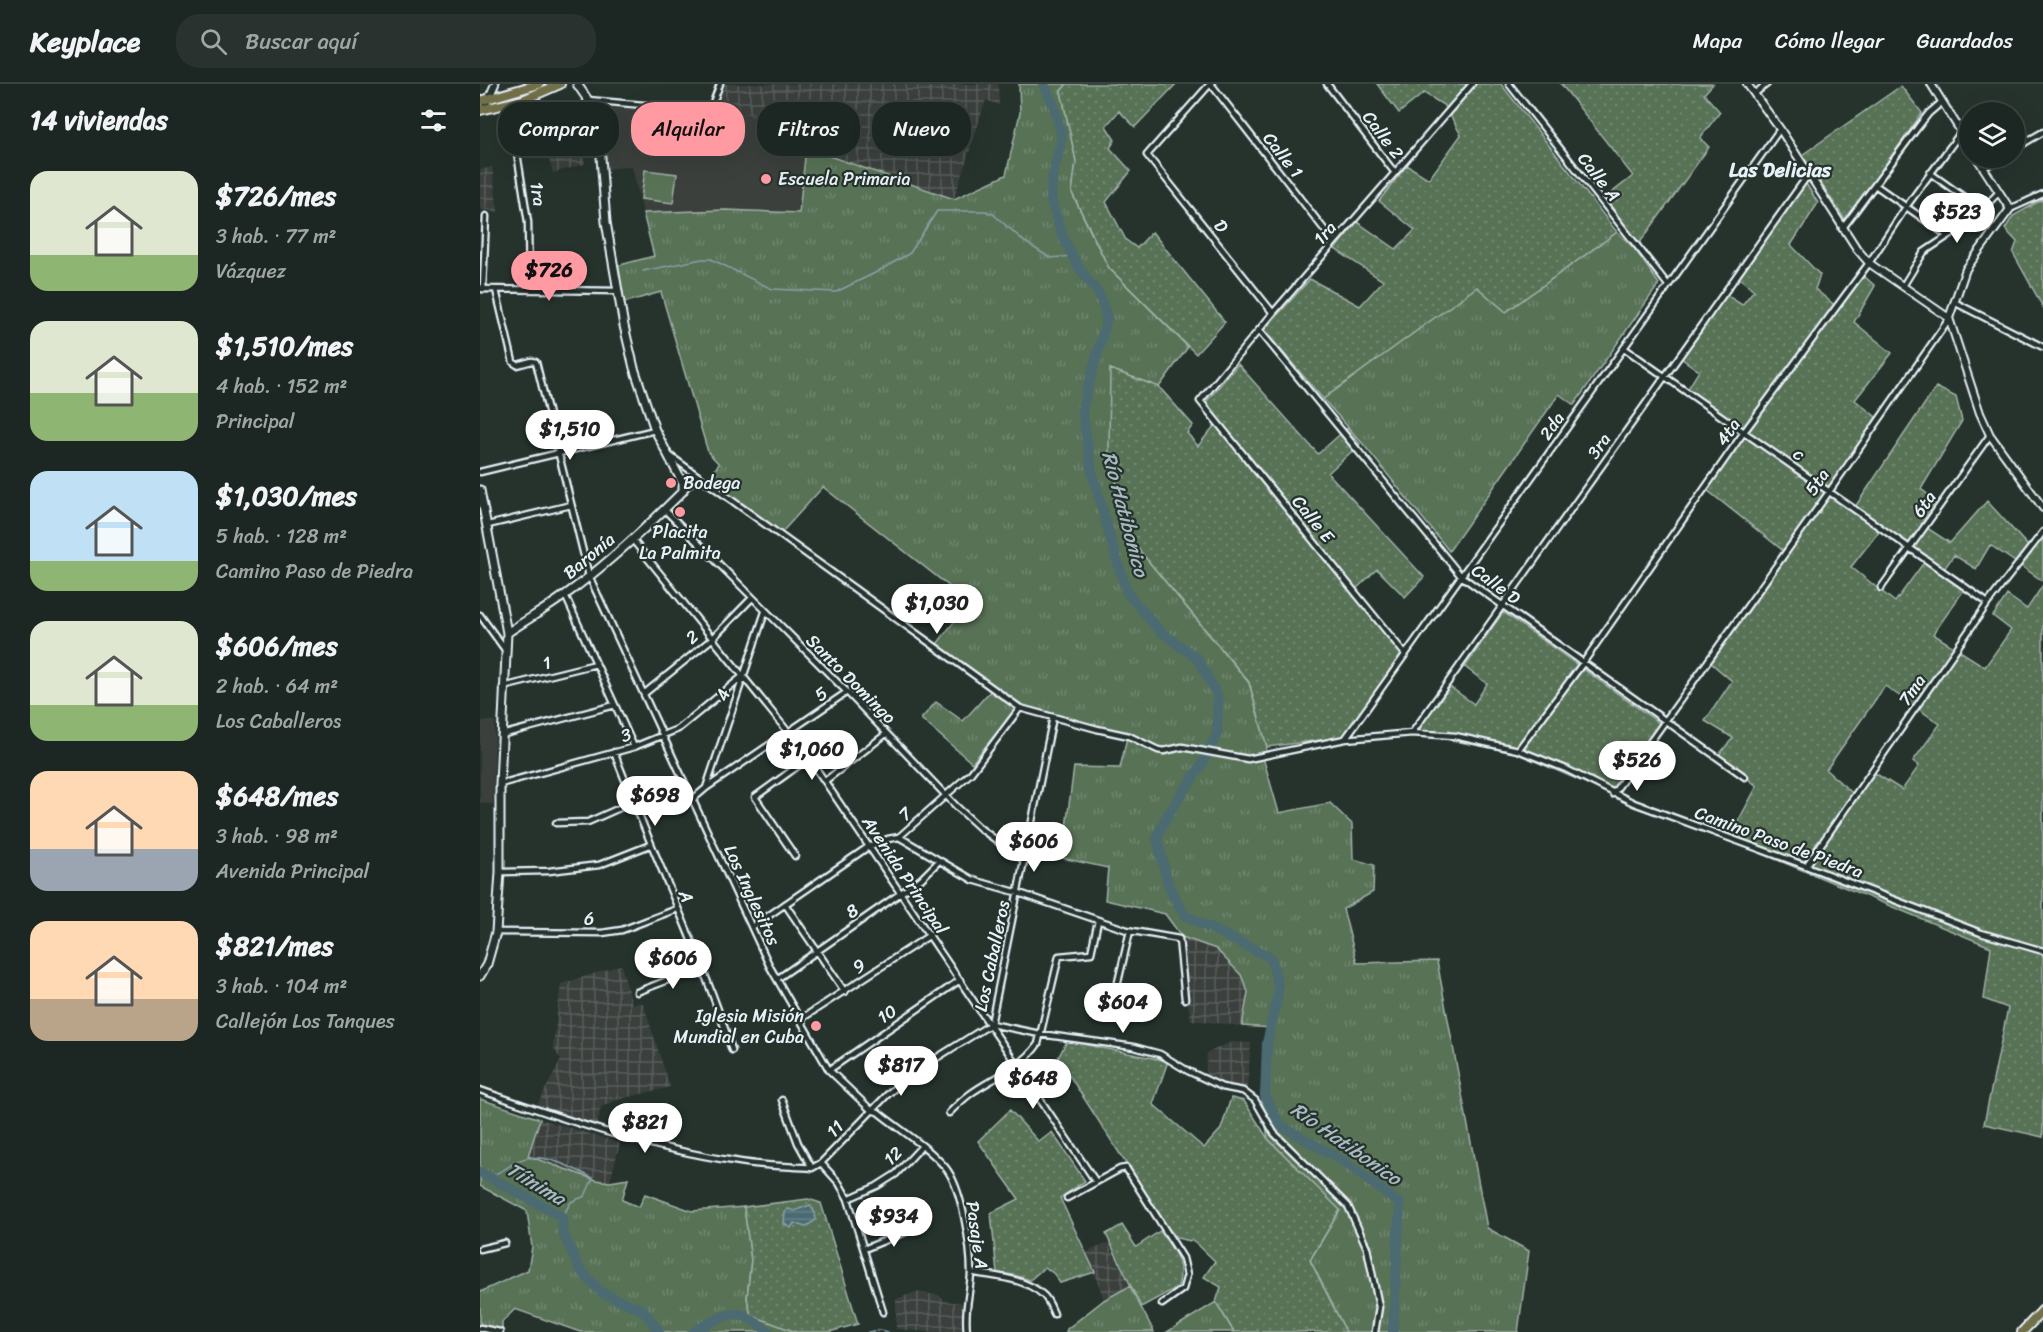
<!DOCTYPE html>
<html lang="es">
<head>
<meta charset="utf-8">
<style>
	:root { --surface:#1c2622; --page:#29322f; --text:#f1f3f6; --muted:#a0a5a5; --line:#3a4340; --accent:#ff9aa2 }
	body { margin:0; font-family:Sriracha,sans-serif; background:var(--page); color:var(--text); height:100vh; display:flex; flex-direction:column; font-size:22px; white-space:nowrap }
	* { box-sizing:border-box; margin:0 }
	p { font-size:20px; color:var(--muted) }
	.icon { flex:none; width:33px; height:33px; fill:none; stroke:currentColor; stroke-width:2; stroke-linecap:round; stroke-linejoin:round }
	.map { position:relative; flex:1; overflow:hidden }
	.side { display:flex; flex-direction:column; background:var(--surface); width:480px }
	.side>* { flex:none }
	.banner { position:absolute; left:18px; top:18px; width:570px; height:54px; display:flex; gap:12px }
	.buttons { position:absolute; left:1479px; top:18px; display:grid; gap:12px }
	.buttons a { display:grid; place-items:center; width:66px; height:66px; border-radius:50%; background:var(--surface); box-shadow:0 6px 24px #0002,0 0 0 2px var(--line); font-size:30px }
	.price { position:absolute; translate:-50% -51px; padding:0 14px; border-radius:21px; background:#fff; color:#222; font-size:20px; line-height:39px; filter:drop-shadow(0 2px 3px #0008) }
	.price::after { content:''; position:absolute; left:50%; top:36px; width:18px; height:14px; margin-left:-9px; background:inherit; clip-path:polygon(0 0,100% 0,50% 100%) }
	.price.selected { background:var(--accent); color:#111 }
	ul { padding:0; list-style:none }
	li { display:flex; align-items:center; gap:18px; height:150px; padding:0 30px }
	li span { display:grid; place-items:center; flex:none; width:168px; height:120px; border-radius:18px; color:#555 }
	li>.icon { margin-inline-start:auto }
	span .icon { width:72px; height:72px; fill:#fffc; stroke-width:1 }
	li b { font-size:26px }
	h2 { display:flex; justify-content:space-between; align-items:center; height:72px; padding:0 30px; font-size:26px }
	.pill { padding:0 21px; border-radius:24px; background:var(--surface); box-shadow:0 6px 24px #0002,0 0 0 2px var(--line); font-size:21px; line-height:54px }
	.pill.selected { background:var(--accent); color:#111 }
	header { display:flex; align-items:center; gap:36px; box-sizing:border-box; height:84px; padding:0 30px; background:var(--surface); border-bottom:2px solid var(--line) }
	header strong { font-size:28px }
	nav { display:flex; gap:33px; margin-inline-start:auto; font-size:21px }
	.search { width:420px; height:54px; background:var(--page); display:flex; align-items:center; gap:15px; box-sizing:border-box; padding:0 21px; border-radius:24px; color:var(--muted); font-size:22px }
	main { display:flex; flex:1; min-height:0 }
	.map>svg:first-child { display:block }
	.built { fill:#3b413e }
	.industrial { fill:url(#industrial-grid) }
	.grass { fill:url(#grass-tufts); stroke:#a0b2a8; stroke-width:1.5 }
	.park { fill:url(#park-dots); stroke:#a0b2a8; stroke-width:1.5; fill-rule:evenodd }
	.pitch { fill:#587257; stroke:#a0b2a8; stroke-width:1.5 }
	.water { fill:url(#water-rules); stroke:#8aa1a8; stroke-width:1.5 }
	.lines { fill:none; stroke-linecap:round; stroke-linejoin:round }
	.stream { stroke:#8aa1a8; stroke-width:1.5 }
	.river { stroke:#4b6b72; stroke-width:10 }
	.minor-casing { stroke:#e8f1f8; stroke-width:9 }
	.tertiary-casing { stroke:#e8f1f8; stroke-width:10 }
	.secondary-casing { stroke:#e8f1f8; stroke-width:11 }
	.primary-casing { stroke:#e8f1f8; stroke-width:12 }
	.minor { stroke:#26332d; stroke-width:4.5 }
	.tertiary { stroke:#26332d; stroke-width:6 }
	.secondary { stroke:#26332d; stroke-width:7 }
	.primary { stroke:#726f4a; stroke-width:8 }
	.poi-dot { fill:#ff9aa2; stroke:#26332d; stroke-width:2 }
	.labels { text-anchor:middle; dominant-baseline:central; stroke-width:4.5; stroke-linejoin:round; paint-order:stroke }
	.street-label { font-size:18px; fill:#e8f1f8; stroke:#26332d }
	.poi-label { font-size:18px; fill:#e8f1f8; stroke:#26332d; text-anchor:start }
	.neighbourhood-label { font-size:20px; font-weight:bold; fill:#e8f1f8; stroke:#26332d }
	.water-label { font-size:20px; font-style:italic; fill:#a9bbc2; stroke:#26332d }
</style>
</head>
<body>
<header>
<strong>Keyplace</strong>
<div class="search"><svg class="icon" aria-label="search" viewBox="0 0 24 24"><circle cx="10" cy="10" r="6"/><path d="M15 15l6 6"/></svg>Buscar aquí</div>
<nav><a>Mapa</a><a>Cómo llegar</a><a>Guardados</a></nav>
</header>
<main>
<section class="side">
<h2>14 viviendas<svg class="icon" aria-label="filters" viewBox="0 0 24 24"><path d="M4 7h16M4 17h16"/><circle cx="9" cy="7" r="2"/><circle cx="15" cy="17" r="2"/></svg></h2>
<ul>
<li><span style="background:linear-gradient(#dfe7d0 70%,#8fb573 0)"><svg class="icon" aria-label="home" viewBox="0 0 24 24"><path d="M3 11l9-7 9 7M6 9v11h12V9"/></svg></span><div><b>$726/mes</b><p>3 hab. · 77 m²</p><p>Vázquez</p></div></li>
<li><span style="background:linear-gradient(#dfe7d0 60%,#8fb573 0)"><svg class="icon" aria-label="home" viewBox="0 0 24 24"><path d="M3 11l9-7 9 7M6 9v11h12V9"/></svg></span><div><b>$1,510/mes</b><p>4 hab. · 152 m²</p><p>Principal</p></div></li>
<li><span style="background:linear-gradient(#bfe0f5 75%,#8fb573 0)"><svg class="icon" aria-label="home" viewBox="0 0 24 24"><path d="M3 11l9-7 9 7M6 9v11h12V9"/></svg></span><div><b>$1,030/mes</b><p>5 hab. · 128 m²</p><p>Camino Paso de Piedra</p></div></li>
<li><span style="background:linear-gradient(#dfe7d0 70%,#8fb573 0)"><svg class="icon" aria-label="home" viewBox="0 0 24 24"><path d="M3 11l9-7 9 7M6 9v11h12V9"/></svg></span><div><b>$606/mes</b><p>2 hab. · 64 m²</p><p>Los Caballeros</p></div></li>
<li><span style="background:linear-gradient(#ffd9b3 65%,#9aa5b1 0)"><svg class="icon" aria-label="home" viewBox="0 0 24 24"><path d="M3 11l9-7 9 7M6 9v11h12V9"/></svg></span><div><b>$648/mes</b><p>3 hab. · 98 m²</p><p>Avenida Principal</p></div></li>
<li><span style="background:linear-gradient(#ffd9b3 65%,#b9a48a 0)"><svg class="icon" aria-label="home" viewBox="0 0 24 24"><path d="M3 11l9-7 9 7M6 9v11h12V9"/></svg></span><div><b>$821/mes</b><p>3 hab. · 104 m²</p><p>Callejón Los Tanques</p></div></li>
</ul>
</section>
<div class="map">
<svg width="1563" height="1248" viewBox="0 0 1563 1248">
	<defs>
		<pattern id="industrial-grid" width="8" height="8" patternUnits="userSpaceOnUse" patternTransform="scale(1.5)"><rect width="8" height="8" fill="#3b413e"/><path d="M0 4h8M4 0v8" fill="none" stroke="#575d5b"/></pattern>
		<pattern id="grass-tufts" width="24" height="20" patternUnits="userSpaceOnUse" patternTransform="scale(1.5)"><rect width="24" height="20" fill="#587257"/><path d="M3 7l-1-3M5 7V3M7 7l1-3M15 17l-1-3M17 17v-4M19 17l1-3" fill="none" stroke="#708770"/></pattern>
		<pattern id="park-dots" width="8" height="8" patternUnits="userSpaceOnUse" patternTransform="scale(1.5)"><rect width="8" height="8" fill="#587257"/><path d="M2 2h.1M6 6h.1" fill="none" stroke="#708770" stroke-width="1.8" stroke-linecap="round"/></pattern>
		<pattern id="water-rules" width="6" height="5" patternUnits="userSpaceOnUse" patternTransform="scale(1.5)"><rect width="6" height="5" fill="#4b6b72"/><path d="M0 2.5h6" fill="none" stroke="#658187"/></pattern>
	</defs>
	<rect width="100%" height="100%" fill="#26332d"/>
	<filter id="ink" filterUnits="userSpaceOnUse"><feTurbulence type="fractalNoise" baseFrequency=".0167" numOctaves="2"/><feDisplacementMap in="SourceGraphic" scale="12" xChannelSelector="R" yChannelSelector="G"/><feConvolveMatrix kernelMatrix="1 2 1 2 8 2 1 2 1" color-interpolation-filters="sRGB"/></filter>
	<g filter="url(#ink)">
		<!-- built -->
		<path class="built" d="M116 22 178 27 229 28 237 24 330 42 326 64 320 129 245 126 163 129 152 82 126 85Z
			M0 637H15L13 720 0 719Z"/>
		<!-- industrial -->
		<path class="industrial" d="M245 0H518L519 21 506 16 474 115 326 64 330 42 237 24Z
			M66 29 68 37 78 34 83 44 98 40 105 80 73 89 56 32Z
			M12 83 18 128 0 125V86Z
			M702 853 736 865 761 891 768 908 762 942 711 936 707 915Z
			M141 881 152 920 163 919 190 1003 136 1016 121 1023 117 1043 57 1021 81 976 73 963 81 900Z
			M751 958 771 959 767 1004 742 1000 726 993 727 969Z
			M60 1035 140 1059 130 1098 116 1096 48 1072Z
			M628 1159 650 1202 624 1216 607 1168Z
			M436 1208 459 1211 464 1217 483 1219 481 1248H447L416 1245V1215Z"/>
		<!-- grass -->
		<path class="grass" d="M539 0H587L581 7 596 77 592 109 613 153 629 184 708 263 679 303 630 285 650 455 769 599 787 663 784 677 799 729 850 719 872 740 873 775 894 781 893 808 863 825 877 879 957 877 1007 1144 1049 1167 1038 1248H866L830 1176 860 1126 788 1055 781 1010 793 944 762 942 768 908 761 891 736 865 702 853 685 830 625 816 628 784 582 774 594 683 640 684 648 649 537 624 492 679 441 635 456 618 483 637 513 604 457 560 489 518 343 403 302 448 227 395 239 380 228 368 181 208 143 219 136 182 174 172 163 129 245 126 319 129 326 64 474 115 526 91 540 29Z
			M1137 148 1155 165 1179 200 1094 321 1079 310 969 467 883 360 843 315 997 202 1026 227Z
			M0 1015 60 1035 48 1072 116 1096 130 1098 148 1095 142 1116 159 1123 165 1110 212 1127 264 1123 271 1176 267 1214 271 1231 316 1248H100L35 1225 22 1238V1248H0V1208L48 1186 52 1163 47 1127 0 1102Z
			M650 1202 674 1248H586L587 1245 624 1216Z
			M736 1218 754 1248H687Z"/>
		<!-- park -->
		<path class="park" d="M587 0H696L655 43 639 27 626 42 635 56 630 64 651 87 626 118 646 156 657 164 672 148 745 238 716 270 629 184 592 109 596 77 581 7Z
			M897 0H1021L1137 148 1026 228 997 203 843 315 784 246 830 195 880 222 903 197 855 165 877 138 916 165 935 146 899 117 927 81 949 95 981 51 965 22 944 9 919 29Z
			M1081 0H1233L1224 10 1240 28 1220 54 1229 63 1159 160 1125 114 1153 92Z
			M1421 2 1442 29 1366 137 1322 71Z
			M1325 98 1338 119 1311 161 1340 191 1335 205 1357 223 1384 192 1395 202 1374 238 1412 269 1375 316 1396 333 1385 353 1348 405 1375 423 1456 303 1476 313 1482 337 1441 405 1456 417 1441 440 1470 459 1507 417 1548 462 1563 444V497L1510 461 1496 485 1474 471 1461 489 1484 506 1453 550 1505 583 1531 546 1513 532 1527 511 1547 525 1563 501V1053L1504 1040 1528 924 1504 915 1511 863 1248 756 1277 702 1238 672 1253 654 1225 637 1252 597 1231 579 1306 469 1227 406 1267 349 1207 306 1219 287 1201 274 1245 210 1262 221 1274 206 1258 193ZM1400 446 1445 477 1415 518 1371 483ZM1405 602 1460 640 1433 677 1439 682 1422 706 1395 689 1377 713 1346 686Z
			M1563 115V223L1533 169 1537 158 1525 145 1533 132Z
			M758 280 838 370 867 344 880 360 848 389 944 493 925 513 897 485 872 509 924 566 863 653 787 663 769 598 650 455 629 367 630 285 679 303 713 341 707 349 718 362 739 336 726 318Z
			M1023 528 1179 639 1129 709 1036 669 934 649 970 603 994 620 1007 600 985 583Z
			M587 957 688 977 673 1020 724 1064 741 1045 751 1014 764 1017 788 1055 860 1126 830 1176 866 1248H754L736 1218 741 1203 724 1193 735 1177 715 1158 697 1154 687 1143 578 974Z
			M530 1026 559 1058 572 1048 605 1097 580 1114 615 1188 580 1199 574 1190 565 1183 550 1196 534 1191 517 1189 511 1129 539 1115 498 1057Z
			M328 1115 341 1119 378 1240 349 1248H316L271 1231 267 1214 271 1176 264 1123Z
			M642 1141 656 1163 680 1147C694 1168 705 1177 698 1203L661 1223 626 1150Z"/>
		<!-- pitch -->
		<path class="pitch" d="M165 86 197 90 193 119 161 115Z"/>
		<!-- water -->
		<path class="water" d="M330 1121 335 1129 336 1136 325 1143 314 1139 311 1144 304 1140 305 1128 308 1125 314 1127Z"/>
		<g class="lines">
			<!-- stream -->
			<path class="stream" d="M163 187 222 175H231L292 205 356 208 395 189 430 169 457 127H505L513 130 545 158 570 174 592 172
				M9 1092C21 1089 27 1083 38 1077 61 1066 92 1084 113 1094L105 1112 91 1118 82 1133
				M388 1248 400 1246 408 1248"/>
			<!-- river -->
			<path class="river" d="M564 0 575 25 582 53 572 95 571 116 583 154 599 184 619 210 627 234 602 325 612 388 632 459 647 509 680 547 718 575 738 613 737 650 721 682 685 735 677 754 689 803 704 831 791 874 799 906 787 959 785 1012 800 1041 863 1077 920 1120 913 1248
				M0 1088 82 1133 83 1149 99 1184 122 1209 163 1226 179 1248
				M214 1248C224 1242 243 1230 255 1230 266 1229 280 1242 289 1248"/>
			<defs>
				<path id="minor" d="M730 0 667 71 793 229
					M731 0 854 158
					M847 0 915 89
					M1029 0 1188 201
					M1274 10 1287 0
					M108 16 230 27 240 0
					M29 19 48 138 49 206
					M1534 65 1563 48
					M1503 84 1520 74
					M1450 89 1502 126
					M1395 101 1468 152
					M1530 125 1563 110
					M1362 145 1438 43 1449 29 1462 18
					M1423 202 1444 168 1492 136 1519 108
					M0 205 138 207
					M3 205 6 132
					M16 206 33 278 37 281 52 277 56 278 109 492 290 883 349 986 391 1026 398 1028C420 1046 447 1062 465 1083 482 1103 491 1163 491 1189 490 1211 484 1224 487 1248
					M1474 218 1563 263
					M779 246 981 492 1265 693
					M1144 264 1508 519
					M189 371 540 624 617 645 649 652 678 666 684 667 702 663 768 675 865 655 932 649 975 652 1038 666 1086 685 1154 719 1326 782 1501 849 1563 867
					M0 388 175 346
					M203 406 218 392
					M184 425 367 608 477 723 501 745 545 777
					M8 441 91 421
					M152 455 329 674 616 1098
					M1401 504 1510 351
					M85 511 154 663
					M0 531 26 567
					M925 570 720 317 793 229 992 0
					M23 603 116 580
					M165 609 233 554 272 514
					M932 649 1328 91
					M21 651 135 621
					M865 655 1300 45
					M1038 666 1103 579 1264 348 1389 179 1426 123 1481 48
					M134 668C172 768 219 865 252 966
					M345 697 406 650
					M20 700 154 663 198 645 263 592
					M226 704 285 528
					M1133 710 1349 408 1469 235
					M213 715 226 704 367 608
					M76 739 108 738 153 718
					M419 753 493 796 539 809 647 846 699 855 705 915
					M315 772 275 713 329 674
					M1326 782 1508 519 1563 448
					M20 788 69 787 119 781 170 761
					M305 820 365 908
					M272 843 388 763 408 755 419 753 491 689 540 624
					M16 848 122 849 142 846 197 825
					M297 895 441 795 459 777
					M638 898 650 847
					M157 908 221 883
					M321 935 450 851
					M511 940 560 950 654 963 680 970 708 987 742 1003 763 1007 775 1016 794 1049 868 1122 887 1164 899 1223 895 1248
					M511 940 573 633
					M349 986 480 896
					M0 1006C83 1035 167 1064 254 1077 280 1082 306 1082 332 1084L341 1079 409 1009 434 988 511 940
					M302 1016 318 1059 332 1084
					M469 1029C475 1023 482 1016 490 1010 513 993 541 985 558 960L579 872 611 869 618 837
					M341 1079 359 1099 368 1115 403 1228
					M587 1114 640 1085 646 1084 703 1174 707 1191 703 1205 682 1220
					M368 1115 397 1102 416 1090 442 1062
					M0 1165 25 1159
					M384 1165 435 1144
					M491 1188C514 1193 543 1193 562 1210 568 1214 571 1223 574 1230
					M0 1244 20 1248"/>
				<path id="tertiary" d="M1267 0 1300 45 1377 165 1389 179 1469 234 1500 329 1510 351 1563 424
					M1451 0 1490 62
					M4 25 15 0
					M1469 234 1486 185 1530 125 1497 74"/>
				<path id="secondary" d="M0 406 27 549 20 700V788L16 848 7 880 0 892
					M27 549C46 536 66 525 85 511 127 481 166 444 203 407V400L175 346 154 284 144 242 126 138 120 60 108 16 97 0"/>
				<path id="primary" d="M0 17 59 0
					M0 26 43 16 80 0
					M1542 1248 1563 1226"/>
			</defs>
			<!-- minor casing -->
			<use href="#minor" class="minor-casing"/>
			<!-- tertiary casing -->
			<use href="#tertiary" class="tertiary-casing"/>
			<!-- secondary casing -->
			<use href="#secondary" class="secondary-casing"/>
			<!-- primary casing -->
			<use href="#primary" class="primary-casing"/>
			<!-- minor -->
			<use href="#minor" class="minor"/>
			<!-- tertiary -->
			<use href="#tertiary" class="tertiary"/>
			<!-- secondary -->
			<use href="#secondary" class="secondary"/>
			<!-- primary -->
			<use href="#primary" class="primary"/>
		</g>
	</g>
	<!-- markers -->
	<g class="poi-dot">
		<circle cx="286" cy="95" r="6"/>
		<circle cx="191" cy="399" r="6"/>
		<circle cx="200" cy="428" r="6"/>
		<circle cx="336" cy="942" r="6"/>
	</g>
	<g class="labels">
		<!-- street labels -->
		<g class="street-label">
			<text transform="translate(903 51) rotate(53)">Calle 2</text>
			<text transform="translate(803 71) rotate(52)">Calle 1</text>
			<text transform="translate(1119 93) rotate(52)">Calle A</text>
			<text transform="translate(58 110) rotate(81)">1ra</text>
			<text transform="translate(741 142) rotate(52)">D</text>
			<text transform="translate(845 149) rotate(-49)">1ra</text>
			<text transform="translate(1072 342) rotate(-55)">2da</text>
			<text transform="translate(1248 348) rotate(-55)">4ta</text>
			<text transform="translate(1119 362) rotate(-55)">3ra</text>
			<text transform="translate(1319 370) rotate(35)">c</text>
			<text transform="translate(1337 398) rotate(-55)">5ta</text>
			<text transform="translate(1444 420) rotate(-54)">6ta</text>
			<text transform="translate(833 435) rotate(51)">Calle E</text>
			<text transform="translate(109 472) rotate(-40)">Baronía</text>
			<text transform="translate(1016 500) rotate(36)">Calle D</text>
			<text transform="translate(212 553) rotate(-39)">2</text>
			<text transform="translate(67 579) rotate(-15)">1</text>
			<text transform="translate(371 595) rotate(45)">Santo Domingo</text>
			<text transform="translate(1432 606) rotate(-55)">7ma</text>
			<text transform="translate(341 610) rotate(-35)">5</text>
			<text transform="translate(243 611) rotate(-71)">4</text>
			<text transform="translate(146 651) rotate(-17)">3</text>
			<text transform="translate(425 730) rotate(-42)">7</text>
			<text transform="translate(1299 758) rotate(20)">Camino Paso de Piedra</text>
			<text transform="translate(425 791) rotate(56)">Avenida Principal</text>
			<text transform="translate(272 811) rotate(65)">Los Inglesitos</text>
			<text transform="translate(206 812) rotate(67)">A</text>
			<text transform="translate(372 827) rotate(-35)">8</text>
			<text x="109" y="835">6</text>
			<text transform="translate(512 872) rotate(-78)">Los Caballeros</text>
			<text transform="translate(379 882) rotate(-34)">9</text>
			<text transform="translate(407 930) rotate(-34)">10</text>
			<text transform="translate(355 1045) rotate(-47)">11</text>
			<text transform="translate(413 1072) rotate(-43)">12</text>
			<text transform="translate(497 1151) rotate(82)">Pasaje A</text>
		</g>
		<!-- poi labels -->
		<g class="poi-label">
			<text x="298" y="95">Escuela Primaria</text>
			<text x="203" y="399">Bodega</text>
			<text x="200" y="448" text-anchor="middle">Placita<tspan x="200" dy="21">La Palmita</tspan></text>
			<text x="324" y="932" text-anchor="end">Iglesia Misión<tspan x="324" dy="21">Mundial en Cuba</tspan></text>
		</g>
		<!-- neighbourhood labels -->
		<g class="neighbourhood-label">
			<text x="1300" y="86">Las Delicias</text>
		</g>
		<!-- water labels -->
		<g class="water-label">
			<text transform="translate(645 430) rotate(75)">Río Hatibonico</text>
			<text transform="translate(866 1060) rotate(35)">Río Hatibonico</text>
			<text transform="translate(56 1100) rotate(31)">Tíinima</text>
		</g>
	</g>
</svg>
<div class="buttons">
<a><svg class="icon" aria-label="layers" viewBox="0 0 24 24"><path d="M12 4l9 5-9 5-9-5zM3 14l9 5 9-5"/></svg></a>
</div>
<b class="price" style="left:1477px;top:160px">$523</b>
<b class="price selected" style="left:69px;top:218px">$726</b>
<b class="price" style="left:90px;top:377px">$1,510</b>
<b class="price" style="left:457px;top:551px">$1,030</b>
<b class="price" style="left:332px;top:697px">$1,060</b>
<b class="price" style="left:1157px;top:708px">$526</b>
<b class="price" style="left:175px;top:743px">$698</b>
<b class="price" style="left:554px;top:789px">$606</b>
<b class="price" style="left:193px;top:906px">$606</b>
<b class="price" style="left:643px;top:950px">$604</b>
<b class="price" style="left:421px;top:1013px">$817</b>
<b class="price" style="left:553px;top:1026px">$648</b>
<b class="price" style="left:165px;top:1070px">$821</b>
<b class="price" style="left:414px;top:1164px">$934</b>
<div class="banner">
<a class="pill">Comprar</a>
<a class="pill selected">Alquilar</a>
<a class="pill">Filtros</a>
<a class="pill">Nuevo</a>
</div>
</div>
</main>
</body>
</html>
